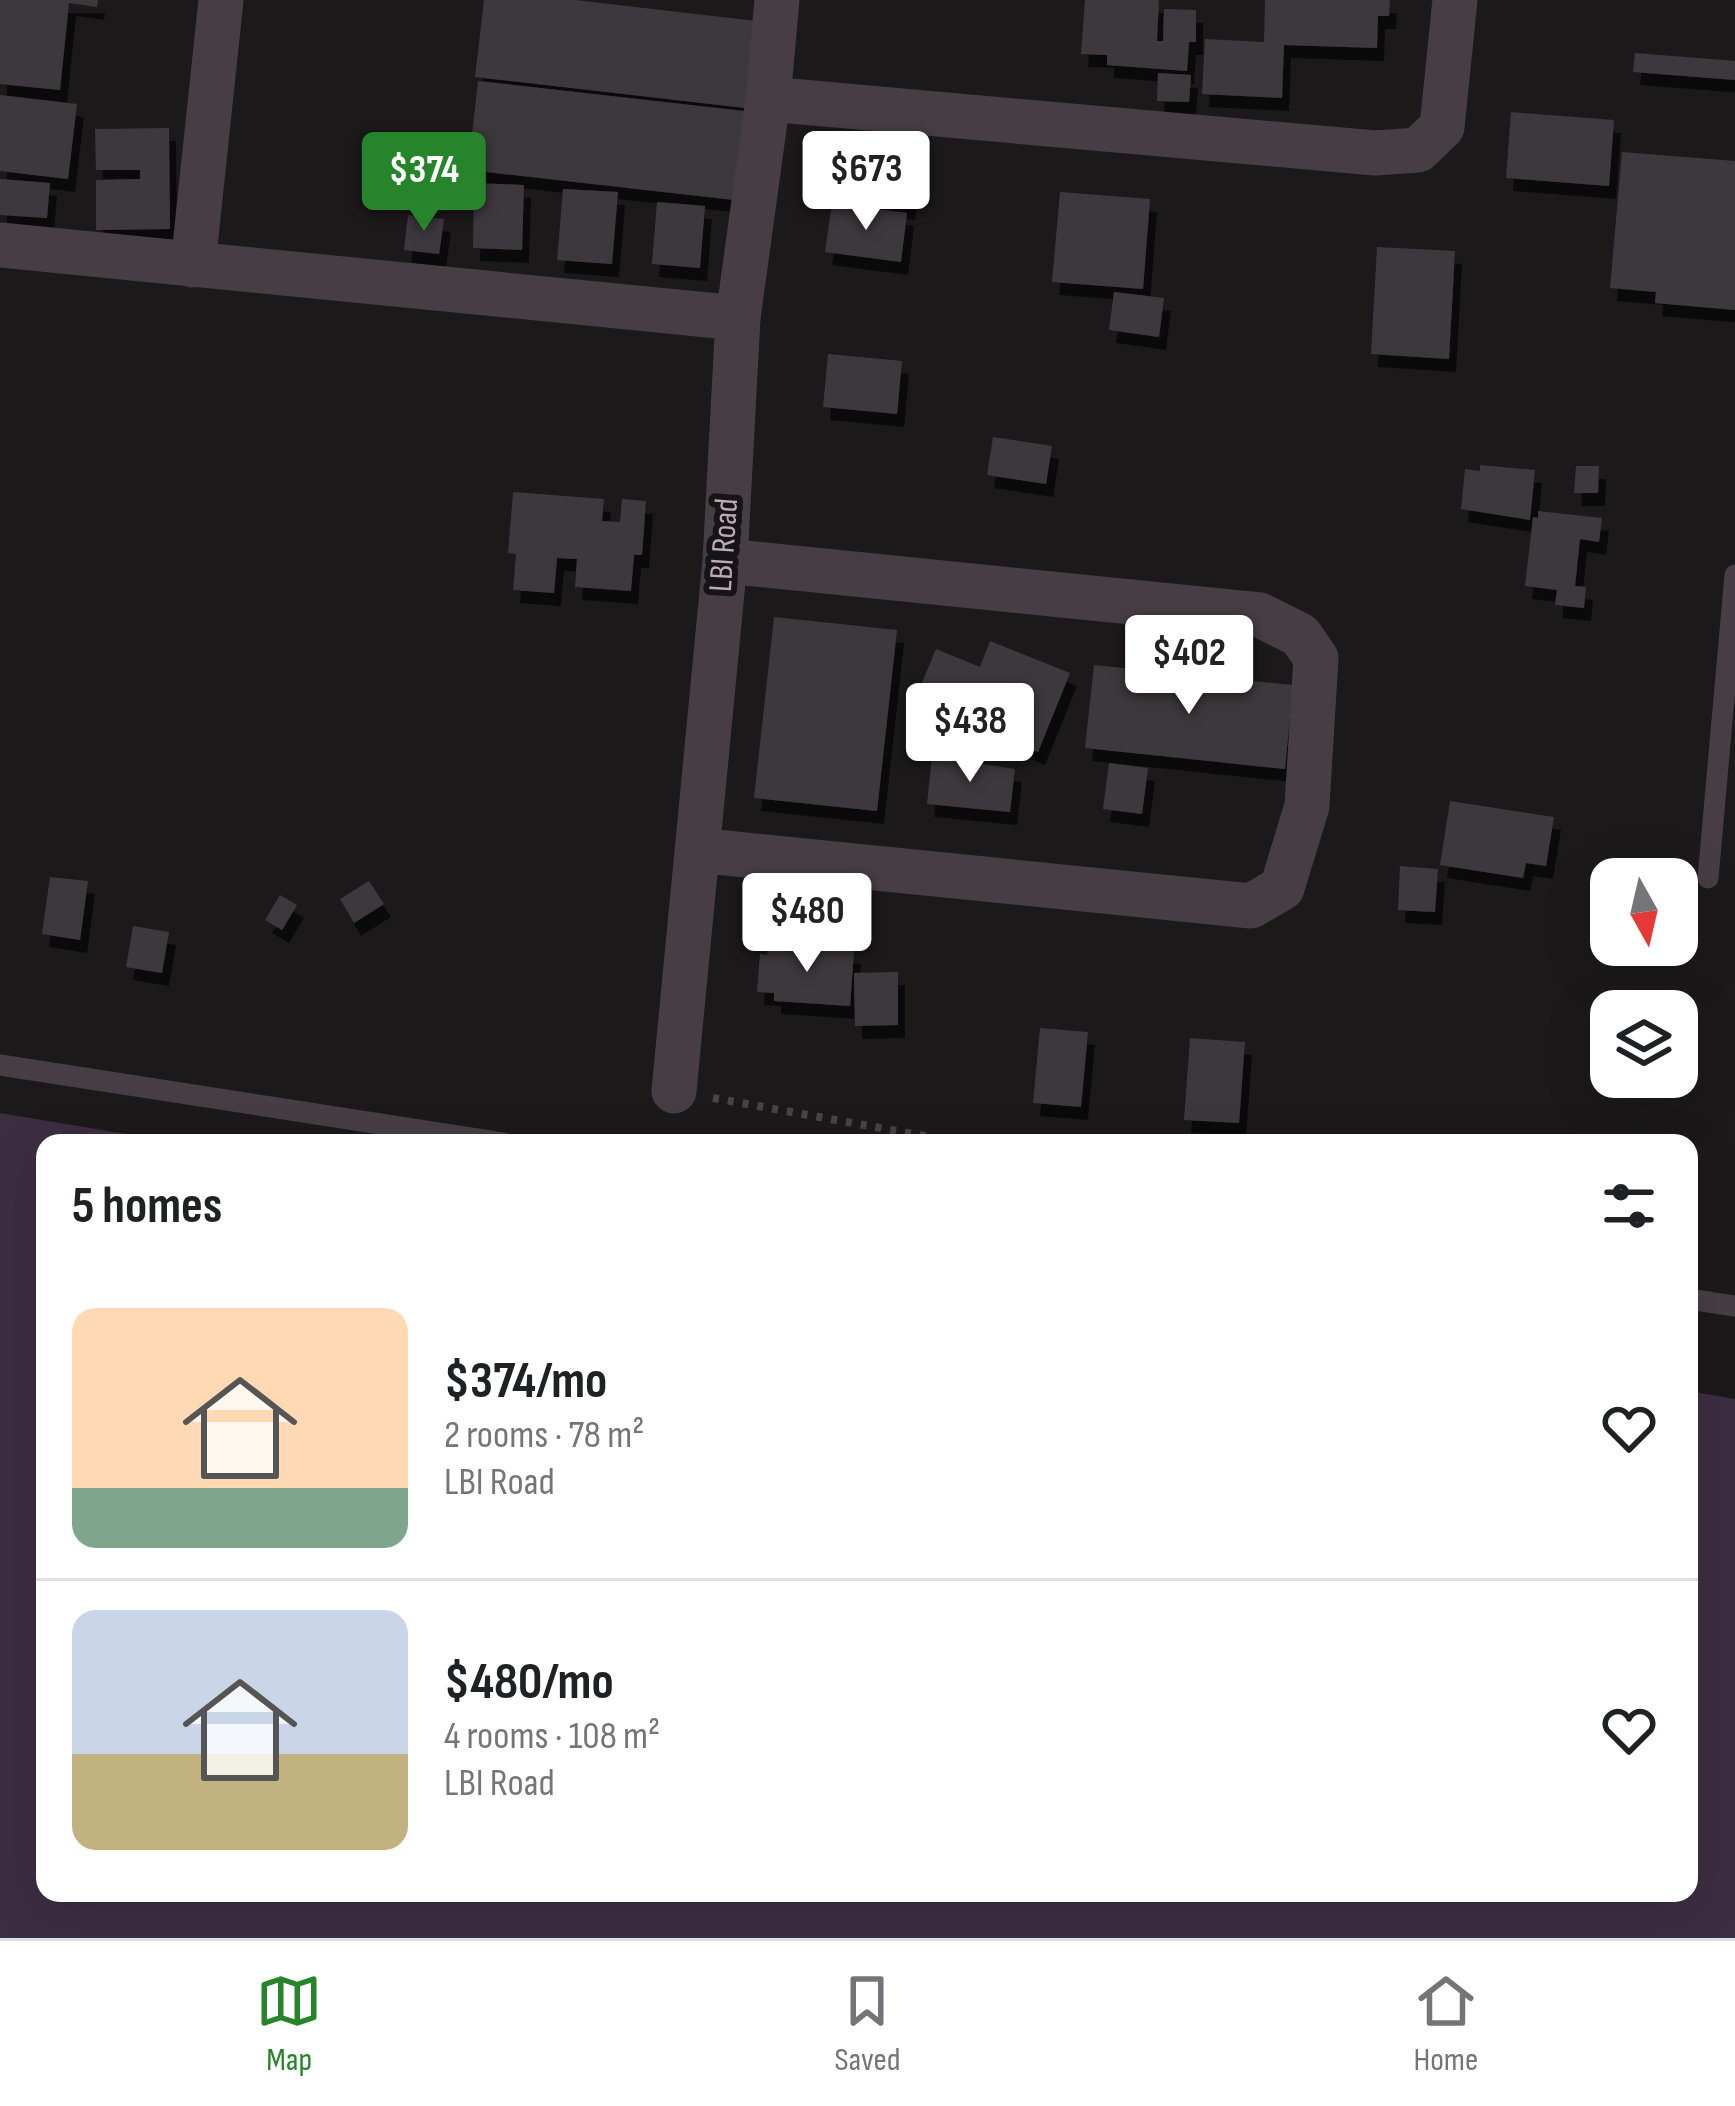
<!DOCTYPE html>
<html lang="en">
<head>
<meta charset="utf-8">
<style>
	:root { --surface:#fff; --page:#f6f6f6; --text:#202124; --muted:#757577; --line:#e0e0e0; --accent:#26852a }
	body { margin:0; font-family:"Sofia Sans Condensed",sans-serif; background:var(--page); color:var(--text); height:100vh; display:flex; flex-direction:column; font-size:45px; white-space:nowrap }
	* { box-sizing:border-box; margin:0 }
	p { font-size:39px; color:var(--muted) }
	.icon { flex:none; width:66px; height:66px; fill:none; stroke:currentColor; stroke-width:2; stroke-linecap:round; stroke-linejoin:round }
	.map { position:relative; flex:1; overflow:hidden }
	.details { position:absolute; left:36px; top:1134px; width:1662px; height:768px; display:flex; flex-direction:column; background:var(--surface); border-radius:24px; box-shadow:0 12px 48px #0002 }
	.details>* { flex:none }
	.needle { width:78px; rotate:172deg }
	.controls { position:absolute; left:1590px; top:858px; display:grid; gap:24px }
	.controls a { display:grid; place-items:center; width:108px; height:108px; border-radius:24px; background:var(--surface); box-shadow:0 12px 48px #0002; font-size:60px }
	.price { position:absolute; translate:-50% -102px; padding:0 27px; border-radius:12px; background:#fff; color:#222; font-size:39px; line-height:78px; filter:drop-shadow(0 3px 6px #0008) }
	.price::after { content:''; position:absolute; left:50%; top:72px; width:36px; height:27px; margin-left:-18px; background:inherit; clip-path:polygon(0 0,100% 0,50% 100%) }
	.price.active { background:var(--accent); color:#fff }
	ul { padding:0; list-style:none }
	li { display:flex; align-items:center; gap:36px; height:300px; padding:0 36px }
	li+li { border-top:3px solid var(--line) }
	li span { display:grid; place-items:center; flex:none; width:336px; height:240px; border-radius:24px; color:#555 }
	li>.icon { margin-inline-start:auto }
	span .icon { width:144px; height:144px; fill:#fffc; stroke-width:1 }
	li b { font-size:51px }
	h2 { display:flex; justify-content:space-between; align-items:center; height:144px; padding:0 36px; font-size:51px }
	.tabs { display:flex; justify-content:space-around; align-items:center; height:168px; border-top:3px solid var(--line); background:var(--surface); font-size:33px; color:var(--muted) }
	.tabs a { display:grid; justify-items:center; gap:6px }
	.tabs .active { color:var(--accent) }
	.map>svg:first-child { display:block }
	.water { fill:#3d2d41 }
	.building { fill:#3d393c; filter:url(#shadow) }
	.lines { fill:none; stroke-linecap:round; stroke-linejoin:round }
	.path { stroke:#4a4149; stroke-width:8; stroke-dasharray:6 9; stroke-linecap:butt }
	.lane { stroke:#463e44; stroke-width:21 }
	.street { stroke:#463e44; stroke-width:45 }
	.labels { text-anchor:middle; dominant-baseline:central; stroke-width:12; stroke-linejoin:round; paint-order:stroke }
	.street-label { font-size:33px; fill:#bcaabb; stroke:#161415 }
</style>
</head>
<body>
<div class="map">
<svg width="1735" height="1938" viewBox="0 0 1735 1938">
	<defs>
		<filter id="shadow"><feDropShadow dx="7" dy="13" stdDeviation="0" flood-color="#0009"/></filter>
	</defs>
	<rect width="100%" height="100%" fill="#1b191a"/>
	<!-- water -->
	<path class="water" d="M0 1113 180 1143H45V1893H1689V1391L1735 1399V1938H0Z"/>
	<!-- building -->
	<path class="building" d="M0 0H98L97 7 69 3 60 90 0 84Z
		M484 0H575L756 21 745 108 475 77Z
		M1085 0H1159L1157 41H1163L1164 9 1196 10V42H1189L1187 71 1107 65V55L1081 54Z
		M1265 0H1390L1389 16H1378L1377 48 1284 45 1282 98 1202 94 1205 39 1264 42Z
		M1635 53 1735 61V80L1633 72Z
		M1158 73 1191 75 1189 102 1157 101Z
		M478 81 744 111 734 200 468 170Z
		M0 95 77 104 68 179 0 171Z
		M1511 112 1614 120 1609 186 1506 178Z
		M169 128 170 229 96 230V180L140 179V170H96L95 129Z
		M1622 152 1735 161V310L1655 303 1656 292 1610 288Z
		M824 163 871 169 868 199 821 194Z
		M878 168 913 172 908 207 874 203Z
		M0 179 50 183 47 218 0 215Z
		M474 183 524 185 522 250 473 248Z
		M563 189 618 192 612 264 557 260Z
		M1060 192 1150 199 1143 289 1052 282Z
		M657 202 705 206 700 268 652 264Z
		M832 203 907 213 901 262 825 252Z
		M408 215 444 219 439 254 404 250Z
		M1377 247 1455 251 1449 359 1371 354Z
		M1114 292 1164 298 1159 337 1109 330Z
		M828 354 902 361 897 414 823 407Z
		M993 437 1052 446 1046 484 987 475Z
		M1480 465 1535 470 1530 520 1461 509 1465 469 1480 471Z
		M1576 466H1599L1598 493H1574Z
		M513 492 604 499 602 521 620 522 622 499 646 501 642 555H634L631 591 575 587 577 559 557 558 554 593 513 590 516 554 508 553Z
		M1538 511 1602 518 1599 542 1580 539 1575 586 1586 587 1584 608 1555 605 1557 590 1525 586 1533 517 1538 518Z
		M774 617 897 630 877 811 754 798Z
		M990 641 1070 673 1038 752 914 702 936 649 980 667Z
		M1094 665 1293 685 1285 769 1085 748Z
		M932 756 1015 769 1010 812 927 804Z
		M1109 763 1148 768 1142 814 1103 809Z
		M1450 801 1554 817 1546 866 1526 863 1523 878 1440 865Z
		M1400 866 1438 869 1435 912 1398 910Z
		M50 877 88 881 80 940 42 934Z
		M369 881 384 904 354 923 340 899Z
		M280 895 297 905 282 930 265 920Z
		M133 926 169 932 162 973 126 967Z
		M778 946 854 951 850 1006 774 1001V993L757 992 760 954 767 955 768 948Z
		M898 972V1025L855 1026 854 973Z
		M1040 1028 1088 1032 1081 1107 1033 1103Z
		M1190 1038 1245 1042 1239 1123 1184 1120Z"/>
	<g class="lines">
		<!-- path -->
		<path class="path" d="M713 1098 964 1143"/>
		<!-- lane -->
		<path class="lane" d="M1708 878 1735 575
			M0 1065 503 1143
			M1689 1299 1735 1306"/>
		<!-- street -->
		<path class="street" d="M768 99 1375 153 1418 150 1442 127 1455 0
			M0 245 738 318
			M193 265 221 0
			M697 850 1251 906 1282 888 1307 806 1316 658 1300 635 1260 615 725 561
			M674 1091 725 561 738 318 768 99 777 0"/>
	</g>
	<g class="labels">
		<!-- street labels -->
		<g class="street-label">
			<text transform="translate(724 545) rotate(-86)">LBI Road</text>
		</g>
	</g>
</svg>
<div class="controls">
<a><svg class="needle" viewBox="-14 -14 28 28"><path d="M0-13l5 13h-10z" fill="#e53935"/><path d="M0 13l5-13h-10z" fill="#757577"/></svg></a>
<a><svg class="icon" aria-label="layers" viewBox="0 0 24 24"><path d="M12 4l9 5-9 5-9-5zM3 14l9 5 9-5"/></svg></a>
</div>
<b class="price" style="left:866px;top:233px">$673</b>
<b class="price active" style="left:424px;top:234px">$374</b>
<b class="price" style="left:1189px;top:717px">$402</b>
<b class="price" style="left:970px;top:785px">$438</b>
<b class="price" style="left:807px;top:975px">$480</b>
<section class="details">
<h2>5 homes<svg class="icon" aria-label="filters" viewBox="0 0 24 24"><path d="M4 7h16M4 17h16"/><circle cx="9" cy="7" r="2"/><circle cx="15" cy="17" r="2"/></svg></h2>
<ul>
<li><span style="background:linear-gradient(#ffd9b3 75%,#7fa58c 0)"><svg class="icon" aria-label="home" viewBox="0 0 24 24"><path d="M3 11l9-7 9 7M6 9v11h12V9"/></svg></span><div><b>$374/mo</b><p>2 rooms · 78 m²</p><p>LBI Road</p></div><svg class="icon" aria-label="heart" viewBox="0 0 24 24"><path d="M12 20l-8-8c-3-5 5-10 8-4 3-6 11-1 8 4z"/></svg></li>
<li><span style="background:linear-gradient(#c9d6e8 60%,#c2b280 0)"><svg class="icon" aria-label="home" viewBox="0 0 24 24"><path d="M3 11l9-7 9 7M6 9v11h12V9"/></svg></span><div><b>$480/mo</b><p>4 rooms · 108 m²</p><p>LBI Road</p></div><svg class="icon" aria-label="heart" viewBox="0 0 24 24"><path d="M12 20l-8-8c-3-5 5-10 8-4 3-6 11-1 8 4z"/></svg></li>
</ul>
</section>
</div>
<nav class="tabs">
<a class="active"><svg class="icon" aria-label="map" viewBox="0 0 24 24"><path d="M3 6l6-2 6 2 6-2v14l-6 2-6-2-6 2zM9 4v14M15 6v14"/></svg>Map</a>
<a><svg class="icon" aria-label="saved" viewBox="0 0 24 24"><path d="M7 4h10v16l-5-4-5 4z"/></svg>Saved</a>
<a><svg class="icon" aria-label="home" viewBox="0 0 24 24"><path d="M3 11l9-7 9 7M6 9v11h12V9"/></svg>Home</a>
</nav>
</body>
</html>
